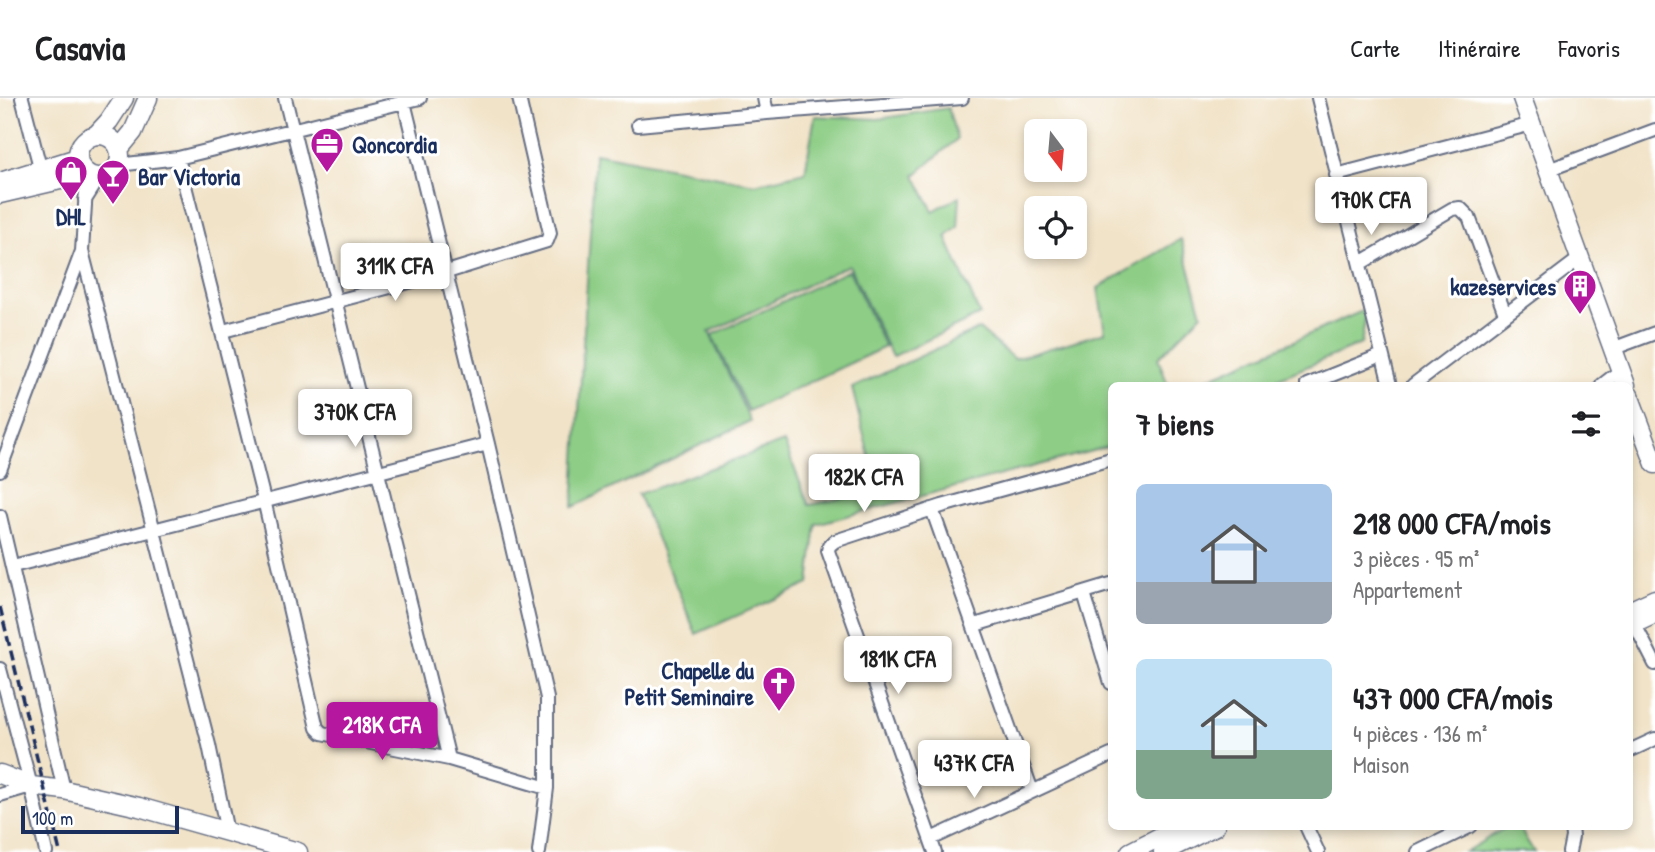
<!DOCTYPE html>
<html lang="fr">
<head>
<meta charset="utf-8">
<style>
	:root { --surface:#fff; --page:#f2f2f2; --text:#202124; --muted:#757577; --line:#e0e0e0; --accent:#b5179e }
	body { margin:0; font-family:"Patrick Hand",sans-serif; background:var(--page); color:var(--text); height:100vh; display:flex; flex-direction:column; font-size:26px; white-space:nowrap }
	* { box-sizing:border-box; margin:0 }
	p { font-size:23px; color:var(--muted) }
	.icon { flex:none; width:38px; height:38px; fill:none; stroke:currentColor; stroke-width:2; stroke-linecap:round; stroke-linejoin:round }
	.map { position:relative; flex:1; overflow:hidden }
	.drawer { position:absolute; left:1108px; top:284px; width:525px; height:448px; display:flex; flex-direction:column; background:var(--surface); border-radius:10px; box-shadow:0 4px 10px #0003 }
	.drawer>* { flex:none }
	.needle { width:46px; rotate:164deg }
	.buttons { position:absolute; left:1024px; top:21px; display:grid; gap:14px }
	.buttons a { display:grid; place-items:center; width:63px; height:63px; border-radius:10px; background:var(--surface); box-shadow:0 4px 10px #0003; font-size:35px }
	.scale { position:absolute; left:21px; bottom:18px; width:158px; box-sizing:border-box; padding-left:7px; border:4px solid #1b2f5e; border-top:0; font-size:19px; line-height:24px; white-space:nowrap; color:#1b2f5e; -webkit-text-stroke:5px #fff; paint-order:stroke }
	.price { position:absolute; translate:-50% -60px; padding:0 16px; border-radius:7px; background:#fff; color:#222; font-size:23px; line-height:46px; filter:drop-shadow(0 2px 4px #0008) }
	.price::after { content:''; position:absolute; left:50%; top:42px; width:21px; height:16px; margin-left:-10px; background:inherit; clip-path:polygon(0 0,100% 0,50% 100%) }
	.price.selected { background:var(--accent); color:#fff }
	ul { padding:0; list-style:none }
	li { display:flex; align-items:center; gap:21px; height:175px; padding:0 28px }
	li span { display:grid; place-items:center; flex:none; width:196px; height:140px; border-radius:10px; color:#555 }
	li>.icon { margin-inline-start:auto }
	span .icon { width:84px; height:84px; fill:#fffc; stroke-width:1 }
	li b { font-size:30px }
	h2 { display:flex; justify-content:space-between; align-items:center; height:84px; padding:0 28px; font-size:30px }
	header { display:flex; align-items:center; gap:42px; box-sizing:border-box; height:98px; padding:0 35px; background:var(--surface); border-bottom:2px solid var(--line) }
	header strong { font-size:33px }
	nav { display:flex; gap:38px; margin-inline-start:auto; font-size:24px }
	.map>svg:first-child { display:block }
	.green { fill:#8dcd85; stroke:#547e72; stroke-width:2 }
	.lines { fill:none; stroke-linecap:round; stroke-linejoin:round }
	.street-casing { stroke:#666e83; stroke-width:16 }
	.secondary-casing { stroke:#666e83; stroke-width:21 }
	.street { stroke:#fff; stroke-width:12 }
	.secondary { stroke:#fff; stroke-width:18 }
	.rail { stroke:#1b2f5e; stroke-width:3.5; stroke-dasharray:10 5; stroke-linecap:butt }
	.labels { text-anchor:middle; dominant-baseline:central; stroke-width:6; stroke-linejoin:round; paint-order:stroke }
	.poi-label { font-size:23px; font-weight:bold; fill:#1b2f5e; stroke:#fff; text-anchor:start }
</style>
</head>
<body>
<header>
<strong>Casavia</strong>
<nav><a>Carte</a><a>Itinéraire</a><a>Favoris</a></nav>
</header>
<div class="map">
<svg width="1655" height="754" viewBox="0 0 1655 754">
	<rect width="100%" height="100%" fill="#fff"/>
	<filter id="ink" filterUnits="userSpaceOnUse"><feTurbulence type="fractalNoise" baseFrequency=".0143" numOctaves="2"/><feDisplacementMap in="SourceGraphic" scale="14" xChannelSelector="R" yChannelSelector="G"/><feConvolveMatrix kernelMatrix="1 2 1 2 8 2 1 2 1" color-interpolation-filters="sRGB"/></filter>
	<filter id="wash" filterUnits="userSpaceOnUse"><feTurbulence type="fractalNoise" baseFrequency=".00686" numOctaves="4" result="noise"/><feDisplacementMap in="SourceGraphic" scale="28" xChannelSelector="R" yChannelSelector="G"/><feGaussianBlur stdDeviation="1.57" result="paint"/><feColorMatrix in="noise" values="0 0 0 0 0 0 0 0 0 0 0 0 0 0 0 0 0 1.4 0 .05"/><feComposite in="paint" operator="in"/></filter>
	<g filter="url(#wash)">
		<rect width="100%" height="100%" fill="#f1e3c8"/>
		<!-- green -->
		<path class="green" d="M948 10 957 41 915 77 933 113 960 98 958 129 946 139 980 217 892 259 849 167 709 234 750 323 573 409 595 55 755 86 805 74 815 18 878 21Z
			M1181 141 1202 216 1158 260 1168 287H1111V348L816 426 809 486 696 536 638 396 784 344 809 407 878 393 852 290 979 231 1014 261 1105 234 1098 190Z
			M849 172 885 249 748 313 712 237Z
			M1367 211 1361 246 1263 287H1193Z
			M1508 728H1518L1534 754H1465Z"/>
	</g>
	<g filter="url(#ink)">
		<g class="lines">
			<defs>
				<path id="street" d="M22 0 41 73
					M285 0 449 661
					M403 0 488 346 547 600V690L539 754
					M764 0 767 15 962 0
					M1318 0 1390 287
					M638 27 767 15
					M178 60 264 402 317 630 322 635 449 661 547 690
					M118 67 178 60 420 0
					M1548 72 1655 32
					M1336 77 1532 26
					M85 102 99 80
					M82 153 209 647 227 734
					M1361 165 1452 111 1460 110 1469 119 1505 216
					M223 233 447 174 547 143 550 135 519 0
					M1612 251 1655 235
					M1307 287 1382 257
					M1413 287 1579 161
					M1602 287 1620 273
					M0 372 82 153 87 76
					M932 411 1032 693
					M0 418 64 692
					M13 468 488 346
					M1084 495 1111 585
					M1634 525 1655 566
					M975 527 1111 486
					M0 571 31 688 46 754
					M1629 653 1655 641
					M0 697 31 688
					M1306 728 1318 754
					M931 741 1111 657
					M935 754 828 453 829 448 835 443 942 408 1111 361
					M1418 754 1471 728
					M1569 754 1572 739 1571 728"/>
				<path id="secondary" d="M1522 0 1626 287
					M78 58a21 21 0 1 1 42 0a21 21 0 1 1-42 0Z
					M96 37 109 23 124 0
					M119 51 133 34 148 0
					M0 84 77 60
					M0 96 86 76
					M1629 297 1655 366
					M1629 513 1655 501
					M1629 528 1655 516
					M0 676 31 688 64 692 139 709 298 754
					M1130 754 1181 728
					M1163 754 1215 728"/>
			</defs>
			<!-- street casing -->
			<use href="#street" class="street-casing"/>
			<!-- secondary casing -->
			<use href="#secondary" class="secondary-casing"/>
			<!-- street -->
			<use href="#street" class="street"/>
			<!-- secondary -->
			<use href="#secondary" class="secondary"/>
			<!-- rail -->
			<path class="rail" d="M0 509 60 754"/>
		</g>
	</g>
	<!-- icons -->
	<defs>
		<symbol id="office-pin" viewBox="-11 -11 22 30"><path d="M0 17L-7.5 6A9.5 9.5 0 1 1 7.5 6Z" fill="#b5179e" stroke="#fff"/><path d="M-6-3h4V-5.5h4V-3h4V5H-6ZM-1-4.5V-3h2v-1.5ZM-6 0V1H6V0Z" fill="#fff"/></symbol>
		<symbol id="shop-pin" viewBox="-11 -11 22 30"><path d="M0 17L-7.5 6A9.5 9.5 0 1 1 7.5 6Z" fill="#b5179e" stroke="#fff"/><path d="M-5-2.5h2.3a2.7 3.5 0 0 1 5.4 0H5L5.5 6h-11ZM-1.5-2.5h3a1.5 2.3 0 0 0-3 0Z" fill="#fff"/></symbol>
		<symbol id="bar-pin" viewBox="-11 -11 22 30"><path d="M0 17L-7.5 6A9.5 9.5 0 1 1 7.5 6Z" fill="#b5179e" stroke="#fff"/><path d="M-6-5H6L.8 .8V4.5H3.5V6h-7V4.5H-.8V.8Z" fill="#fff"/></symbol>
		<symbol id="building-pin" viewBox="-11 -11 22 30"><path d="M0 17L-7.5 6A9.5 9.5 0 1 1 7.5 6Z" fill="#b5179e" stroke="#fff"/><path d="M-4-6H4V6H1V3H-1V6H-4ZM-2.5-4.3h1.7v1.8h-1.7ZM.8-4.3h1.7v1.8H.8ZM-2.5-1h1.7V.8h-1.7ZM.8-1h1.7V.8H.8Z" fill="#fff"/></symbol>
		<symbol id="church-pin" viewBox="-11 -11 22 30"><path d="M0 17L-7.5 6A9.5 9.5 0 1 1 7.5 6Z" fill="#b5179e" stroke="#fff"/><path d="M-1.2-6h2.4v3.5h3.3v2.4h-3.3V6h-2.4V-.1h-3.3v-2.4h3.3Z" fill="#fff"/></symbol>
	</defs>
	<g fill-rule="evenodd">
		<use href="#office-pin" x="308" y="27" width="38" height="52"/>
		<use href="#shop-pin" x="52" y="55" width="38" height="52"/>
		<use href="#bar-pin" x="94" y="59" width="38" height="52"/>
		<use href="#building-pin" x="1561" y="169" width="38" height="52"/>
		<use href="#church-pin" x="760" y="566" width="38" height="52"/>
	</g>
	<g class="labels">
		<!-- poi labels -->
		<g class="poi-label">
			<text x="352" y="46">Qoncordia</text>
			<text x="138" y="78">Bar Victoria</text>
			<text x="71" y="118" text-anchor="middle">DHL</text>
			<text x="1556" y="188" text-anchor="end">kazeservices</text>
			<text x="754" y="572" text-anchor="end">Chapelle du<tspan x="754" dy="26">Petit Seminaire</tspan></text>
		</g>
	</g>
</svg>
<div class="buttons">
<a><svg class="needle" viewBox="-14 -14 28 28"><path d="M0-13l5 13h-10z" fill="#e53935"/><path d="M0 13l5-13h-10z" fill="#757577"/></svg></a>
<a><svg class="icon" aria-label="locate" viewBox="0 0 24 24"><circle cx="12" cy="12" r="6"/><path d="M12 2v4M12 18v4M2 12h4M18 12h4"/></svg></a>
</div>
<div class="scale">100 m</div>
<b class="price" style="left:1371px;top:139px">170K CFA</b>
<b class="price" style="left:395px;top:205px">311K CFA</b>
<b class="price" style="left:355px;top:351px">370K CFA</b>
<b class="price" style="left:864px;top:416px">182K CFA</b>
<b class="price" style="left:898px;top:598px">181K CFA</b>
<b class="price selected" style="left:382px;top:664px">218K CFA</b>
<b class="price" style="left:974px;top:702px">437K CFA</b>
<section class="drawer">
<h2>7 biens<svg class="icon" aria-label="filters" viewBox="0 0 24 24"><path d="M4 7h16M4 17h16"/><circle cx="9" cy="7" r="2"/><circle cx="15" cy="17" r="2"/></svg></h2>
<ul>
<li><span style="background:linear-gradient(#a9c7e8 70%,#9aa5b1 0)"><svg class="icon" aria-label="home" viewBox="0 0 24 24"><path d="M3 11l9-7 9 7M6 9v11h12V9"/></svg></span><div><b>218 000 CFA/mois</b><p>3 pièces · 95 m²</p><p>Appartement</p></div></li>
<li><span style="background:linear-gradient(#bfe0f5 65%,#7fa58c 0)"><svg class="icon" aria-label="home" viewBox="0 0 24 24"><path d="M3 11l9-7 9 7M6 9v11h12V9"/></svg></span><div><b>437 000 CFA/mois</b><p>4 pièces · 136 m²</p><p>Maison</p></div></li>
</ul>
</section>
</div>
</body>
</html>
